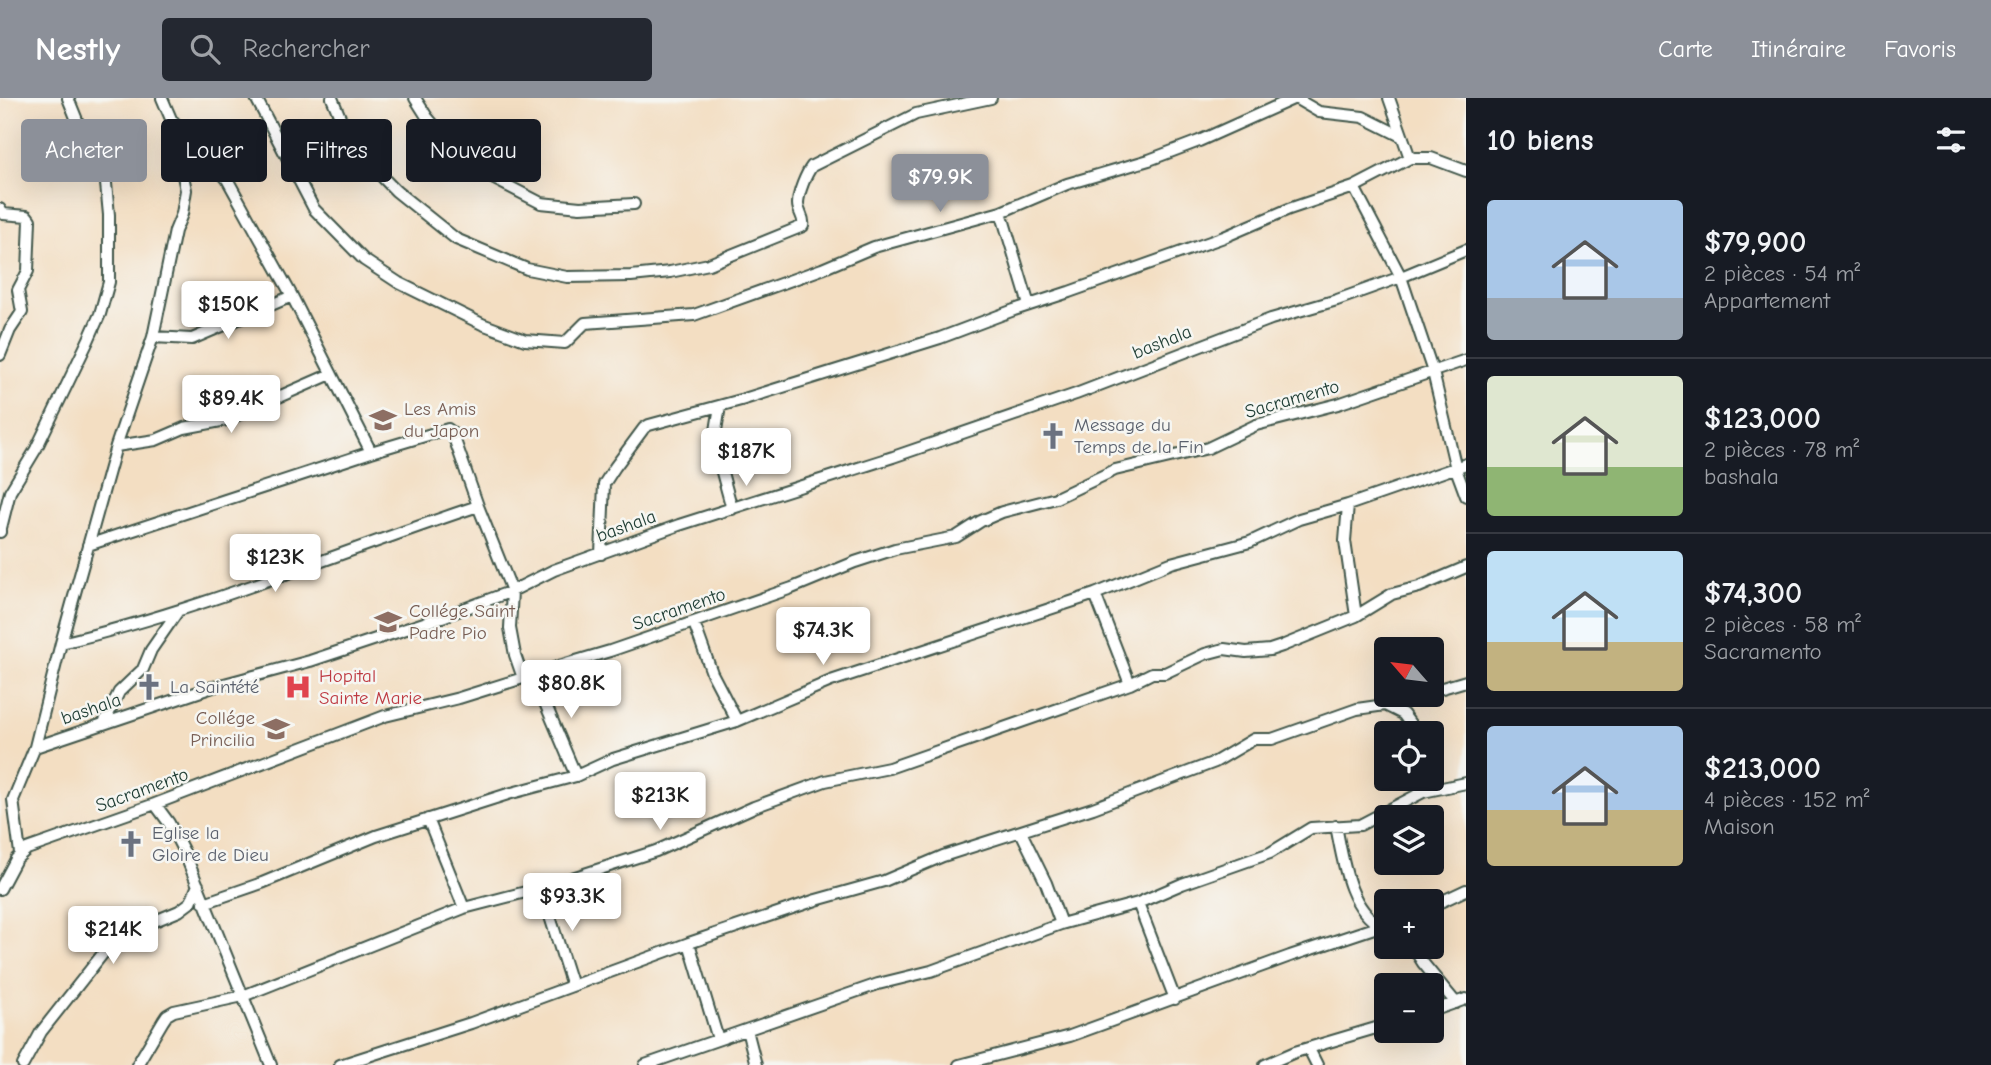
<!DOCTYPE html>
<html lang="fr">
<head>
<meta charset="utf-8">
<style>
	:root { --surface:#171b24; --page:#242831; --text:#f1f3f6; --muted:#9ea1a6; --line:#363941; --accent:#8c9099 }
	body { margin:0; font-family:"Comic Neue",sans-serif; background:var(--page); color:var(--text); height:100vh; display:flex; flex-direction:column; font-size:26px; white-space:nowrap }
	* { box-sizing:border-box; margin:0 }
	p { font-size:23px; color:var(--muted) }
	.icon { flex:none; width:38px; height:38px; fill:none; stroke:currentColor; stroke-width:2; stroke-linecap:round; stroke-linejoin:round }
	.map { position:relative; flex:1; overflow:hidden }
	.side { display:flex; flex-direction:column; background:var(--surface); width:525px }
	.side>* { flex:none }
	.banner { position:absolute; left:21px; top:21px; width:665px; height:63px; display:flex; gap:14px }
	.needle { width:46px; rotate:298deg }
	.fabs { position:absolute; left:1374px; top:539px; display:grid; gap:14px }
	.fabs a { display:grid; place-items:center; width:70px; height:70px; border-radius:7px; background:var(--surface); box-shadow:0 7px 28px #0002; font-size:35px }
	.price { position:absolute; translate:-50% -60px; padding:0 16px; border-radius:7px; background:#fff; color:#222; font-size:23px; line-height:46px; filter:drop-shadow(0 2px 4px #0008) }
	.price::after { content:''; position:absolute; left:50%; top:42px; width:21px; height:16px; margin-left:-10px; background:inherit; clip-path:polygon(0 0,100% 0,50% 100%) }
	.price.active { background:var(--accent); color:#fff }
	ul { padding:0; list-style:none }
	li { display:flex; align-items:center; gap:21px; height:175px; padding:0 21px }
	li+li { border-top:2px solid var(--line) }
	li span { display:grid; place-items:center; flex:none; width:196px; height:140px; border-radius:7px; color:#555 }
	li>.icon { margin-inline-start:auto }
	span .icon { width:84px; height:84px; fill:#fffc; stroke-width:1 }
	li b { font-size:30px }
	h2 { display:flex; justify-content:space-between; align-items:center; height:84px; padding:0 21px; font-size:30px }
	.pill { padding:0 24px; border-radius:7px; background:var(--surface); box-shadow:0 7px 28px #0002; font-size:24px; line-height:63px }
	.pill.active { background:var(--accent); color:#fff }
	header { display:flex; align-items:center; gap:42px; box-sizing:border-box; height:98px; padding:0 35px; background:var(--accent); color:#fff }
	header strong { font-size:33px }
	nav { display:flex; gap:38px; margin-inline-start:auto; font-size:24px }
	.search { width:490px; height:63px; background:var(--page); display:flex; align-items:center; gap:18px; box-sizing:border-box; padding:0 24px; border-radius:7px; color:var(--muted); font-size:26px }
	main { display:flex; flex:1; min-height:0 }
	.map>svg:first-child { display:block }
	.lines { fill:none; stroke-linecap:round; stroke-linejoin:round }
	.street-casing { stroke:#3f5549; stroke-width:14 }
	.street { stroke:#fff; stroke-width:10 }
	.labels { text-anchor:middle; dominant-baseline:central; stroke-width:5; stroke-linejoin:round; paint-order:stroke }
	.street-label { font-size:19px; fill:#1f3d34; stroke:#f6f6f2 }
	.education-label { font-size:19px; fill:#785e54; stroke:#f6f6f2; text-anchor:start }
	.worship-label { font-size:19px; fill:#5b616d; stroke:#f6f6f2; text-anchor:start }
	.health-label { font-size:19px; fill:#be3a42; stroke:#f6f6f2; text-anchor:start }
</style>
</head>
<body>
<header>
<strong>Nestly</strong>
<div class="search"><svg class="icon" aria-label="search" viewBox="0 0 24 24"><circle cx="10" cy="10" r="6"/><path d="M15 15l6 6"/></svg>Rechercher</div>
<nav><a>Carte</a><a>Itinéraire</a><a>Favoris</a></nav>
</header>
<main>
<div class="map">
<svg width="1466" height="967" viewBox="0 0 1466 967">
	<rect width="100%" height="100%" fill="#f6f6f2"/>
	<filter id="ink" filterUnits="userSpaceOnUse"><feTurbulence type="fractalNoise" baseFrequency=".0143" numOctaves="2"/><feDisplacementMap in="SourceGraphic" scale="14" xChannelSelector="R" yChannelSelector="G"/><feConvolveMatrix kernelMatrix="1 2 1 2 8 2 1 2 1" color-interpolation-filters="sRGB"/></filter>
	<filter id="wash" filterUnits="userSpaceOnUse"><feTurbulence type="fractalNoise" baseFrequency=".00686" numOctaves="4" result="noise"/><feDisplacementMap in="SourceGraphic" scale="28" xChannelSelector="R" yChannelSelector="G"/><feGaussianBlur stdDeviation="1.57" result="paint"/><feColorMatrix in="noise" values="0 0 0 0 0 0 0 0 0 0 0 0 0 0 0 0 0 1.4 0 .05"/><feComposite in="paint" operator="in"/></filter>
	<g filter="url(#wash)">
		<rect width="100%" height="100%" fill="#f3dec2"/>
	</g>
	<g filter="url(#ink)">
		<g class="lines">
			<defs>
				<path id="street" d="M256 0 314 111 364 162 399 185 482 226 525 242 565 245 585 225 694 217 822 171 874 149 1001 114 1067 86 1149 62 1199 43 1295 0
					M332 0 352 48 396 93 456 141 527 171 567 179 631 178 670 174 709 166 803 128C805 119 798 115 798 106 798 95 806 76 812 68L916 16 991 0
					M415 0 427 19 469 68 541 105 580 109 634 106
					M1295 0 1319 14 1363 19 1401 38
					M173 23 227 81 292 198 371 354
					M1410 60H1431L1466 73
					M1354 89 1401 179 1433 274 1456 371 1466 398
					M0 111 3 116 27 118 30 122 28 173 18 192 22 214 10 232 0 257
					M1001 114 1029 207
					M153 239 192 241 292 198
					M720 308 714 345 732 411
					M116 348 156 342 184 330 226 322 331 276
					M1348 407 1345 443 1356 518
					M0 434 10 394 36 351 88 243 100 216 109 184V117L105 75 85 42 68 0
					M88 447 371 354 448 331 452 334 478 408 512 493 510 530 515 557 523 580
					M601 456 604 386 615 369 644 330 649 327 741 302 940 240 1014 212 1069 194 1224 139 1289 111 1354 89 1410 60 1389 0
					M1095 496 1130 586
					M694 525 712 575 737 623
					M61 545C203 512 339 454 478 408
					M534 579 576 678
					M1432 593 1466 583
					M1385 607 1403 616 1417 635
					M104 625 119 594 143 571 151 552 178 513
					M35 649 213 589 310 563 442 519 512 493 554 472 679 427 893 359 1076 296 1271 221 1337 202 1401 179 1466 152
					M155 706 169 725 185 756 271 967
					M428 721 464 810
					M1336 728C1343 761 1348 810 1381 828
					M1021 734 1046 785 1061 826
					M20 755 13 702 35 649 61 545 116 348 153 239 175 133 182 116 186 92 171 21 162 0
					M541 790 572 888
					M0 791 16 761 27 751 155 706 385 618 459 600 523 580 534 579 559 568 610 553 792 490 855 464 895 451 956 439 981 423 1002 414 1056 400 1115 372 1208 350 1256 327 1338 306 1466 262
					M204 805 262 785 376 738 508 696 576 678 613 661 737 623 831 583 1095 496 1171 465 1250 444 1299 421 1348 407 1466 366
					M1138 805 1175 901
					M1432 808 1466 792
					M689 845 718 941
					M1413 849 1423 865 1456 905
					M1432 913 1466 901
					M747 932 756 967
					M1309 951 1317 967
					M23 967 41 934 116 839 179 813 191 804 198 787
					M137 967 163 923 167 917 174 913 243 898 464 810 541 790 656 753 754 709 825 683 889 670 1130 586 1152 575H1165L1205 556 1224 551 1246 554 1270 552 1282 548 1356 518 1392 496 1419 489 1466 469
					M340 967 471 925 689 845 816 802 884 783 943 758 1093 710 1215 664 1254 641H1272L1357 611 1385 607 1419 597
					M645 967 878 886 931 873 1061 826 1138 805 1182 786 1270 755 1311 730 1360 727 1423 694 1466 685
					M959 967 1070 938 1290 858 1386 826
					M1265 967 1295 954 1386 927"/>
			</defs>
			<!-- street casing -->
			<use href="#street" class="street-casing"/>
			<!-- street -->
			<use href="#street" class="street"/>
		</g>
	</g>
	<!-- icons -->
	<defs>
		<symbol id="university-bare" viewBox="-9 -9 18 18"><path d="M0-5L7-2L0 1L-7-2ZM-4 1L0 2.5L4 1V4Q0 6-4 4Z" fill="#8d6e63" stroke="#f6f6f2" stroke-width="2.5" paint-order="stroke"/></symbol>
		<symbol id="church-bare" viewBox="-9 -9 18 18"><path d="M-1.2-6h2.4v3.5h3.3v2.4h-3.3V6h-2.4V-.1h-3.3v-2.4h3.3Z" fill="#6b7280" stroke="#f6f6f2" stroke-width="2.5" paint-order="stroke"/></symbol>
		<symbol id="school-bare" viewBox="-9 -9 18 18"><path d="M0-5L7-2L0 1L-7-2ZM-4 1L0 2.5L4 1V4Q0 6-4 4Z" fill="#8d6e63" stroke="#f6f6f2" stroke-width="2.5" paint-order="stroke"/></symbol>
		<symbol id="hospital-bare" viewBox="-9 -9 18 18"><path d="M-5-5h3v3.5h4V-5h3V5h-3V1.5h-4V5h-3Z" fill="#e0444e" stroke="#f6f6f2" stroke-width="2.5" paint-order="stroke"/></symbol>
	</defs>
	<g fill-rule="evenodd">
		<use href="#university-bare" x="364" y="303" width="38" height="38"/>
		<use href="#church-bare" x="1034" y="319" width="38" height="38"/>
		<use href="#school-bare" x="369" y="505" width="38" height="38"/>
		<use href="#church-bare" x="130" y="570" width="38" height="38"/>
		<use href="#hospital-bare" x="279" y="570" width="38" height="38"/>
		<use href="#school-bare" x="257" y="612" width="38" height="38"/>
		<use href="#church-bare" x="112" y="727" width="38" height="38"/>
	</g>
	<g class="labels">
		<!-- street labels -->
		<g class="street-label">
			<text transform="translate(1162 244) rotate(-22)">bashala</text>
			<text transform="translate(1292 301) rotate(-16)">Sacramento</text>
			<text transform="translate(626 428) rotate(-20)">bashala</text>
			<text transform="translate(679 511) rotate(-19)">Sacramento</text>
			<text transform="translate(91 611) rotate(-19)">bashala</text>
			<text transform="translate(142 692) rotate(-20)">Sacramento</text>
		</g>
		<!-- education labels -->
		<g class="education-label">
			<text x="404" y="311">Les Amis<tspan x="404" dy="22">du Japon</tspan></text>
			<text x="409" y="513">Collége Saint<tspan x="409" dy="22">Padre Pio</tspan></text>
			<text x="255" y="620" text-anchor="end">Collége<tspan x="255" dy="22">Princilia</tspan></text>
		</g>
		<!-- worship labels -->
		<g class="worship-label">
			<text x="1074" y="327">Message du<tspan x="1074" dy="22">Temps de la Fin</tspan></text>
			<text x="170" y="589">La Saintété</text>
			<text x="152" y="735">Eglise la<tspan x="152" dy="22">Gloire de Dieu</tspan></text>
		</g>
		<!-- health labels -->
		<g class="health-label">
			<text x="319" y="578">Hopital<tspan x="319" dy="22">Sainte Marie</tspan></text>
		</g>
	</g>
</svg>
<div class="fabs">
<a><svg class="needle" viewBox="-14 -14 28 28"><path d="M0-13l5 13h-10z" fill="#e53935"/><path d="M0 13l5-13h-10z" fill="#9ea1a6"/></svg></a>
<a><svg class="icon" aria-label="locate" viewBox="0 0 24 24"><circle cx="12" cy="12" r="6"/><path d="M12 2v4M12 18v4M2 12h4M18 12h4"/></svg></a>
<a><svg class="icon" aria-label="layers" viewBox="0 0 24 24"><path d="M12 4l9 5-9 5-9-5zM3 14l9 5 9-5"/></svg></a>
<a>+</a>
<a>−</a>
</div>
<b class="price active" style="left:940px;top:116px">$79.9K</b>
<b class="price" style="left:228px;top:243px">$150K</b>
<b class="price" style="left:231px;top:337px">$89.4K</b>
<b class="price" style="left:746px;top:390px">$187K</b>
<b class="price" style="left:275px;top:496px">$123K</b>
<b class="price" style="left:823px;top:569px">$74.3K</b>
<b class="price" style="left:571px;top:622px">$80.8K</b>
<b class="price" style="left:660px;top:734px">$213K</b>
<b class="price" style="left:572px;top:835px">$93.3K</b>
<b class="price" style="left:113px;top:868px">$214K</b>
<div class="banner">
<a class="pill active">Acheter</a>
<a class="pill">Louer</a>
<a class="pill">Filtres</a>
<a class="pill">Nouveau</a>
</div>
</div>
<section class="side">
<h2>10 biens<svg class="icon" aria-label="filters" viewBox="0 0 24 24"><path d="M4 7h16M4 17h16"/><circle cx="9" cy="7" r="2"/><circle cx="15" cy="17" r="2"/></svg></h2>
<ul>
<li><span style="background:linear-gradient(#a9c7e8 70%,#9aa5b1 0)"><svg class="icon" aria-label="home" viewBox="0 0 24 24"><path d="M3 11l9-7 9 7M6 9v11h12V9"/></svg></span><div><b>$79,900</b><p>2 pièces · 54 m²</p><p>Appartement</p></div></li>
<li><span style="background:linear-gradient(#dfe7d0 65%,#8fb573 0)"><svg class="icon" aria-label="home" viewBox="0 0 24 24"><path d="M3 11l9-7 9 7M6 9v11h12V9"/></svg></span><div><b>$123,000</b><p>2 pièces · 78 m²</p><p>bashala</p></div></li>
<li><span style="background:linear-gradient(#bfe0f5 65%,#c2b280 0)"><svg class="icon" aria-label="home" viewBox="0 0 24 24"><path d="M3 11l9-7 9 7M6 9v11h12V9"/></svg></span><div><b>$74,300</b><p>2 pièces · 58 m²</p><p>Sacramento</p></div></li>
<li><span style="background:linear-gradient(#a9c7e8 60%,#c2b280 0)"><svg class="icon" aria-label="home" viewBox="0 0 24 24"><path d="M3 11l9-7 9 7M6 9v11h12V9"/></svg></span><div><b>$213,000</b><p>4 pièces · 152 m²</p><p>Maison</p></div></li>
</ul>
</section>
</main>
</body>
</html>
